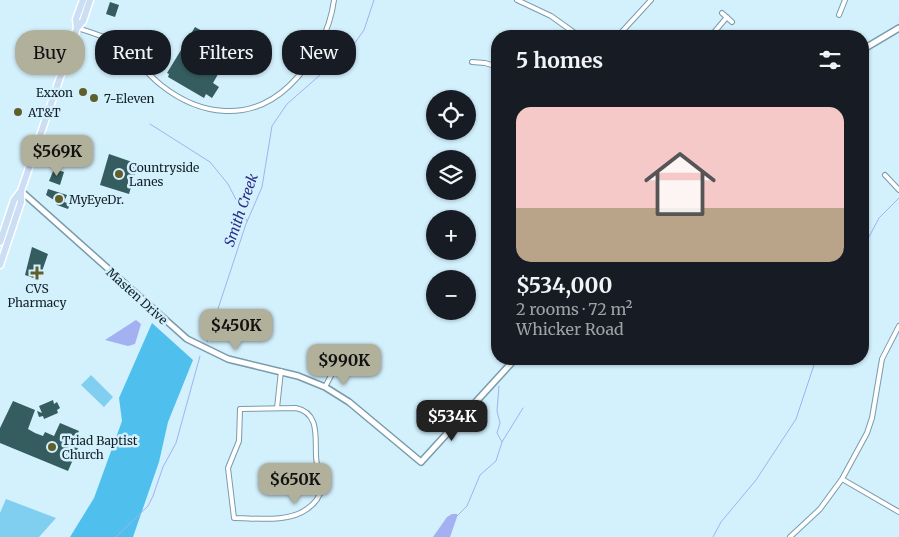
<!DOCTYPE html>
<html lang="en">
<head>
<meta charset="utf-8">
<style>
	:root { --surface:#171b24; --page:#20242c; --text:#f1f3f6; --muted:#9ea1a6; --accent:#b0b09b }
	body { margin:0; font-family:Merriweather,serif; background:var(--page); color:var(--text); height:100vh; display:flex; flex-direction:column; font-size:19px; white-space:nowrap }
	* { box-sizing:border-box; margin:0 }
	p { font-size:16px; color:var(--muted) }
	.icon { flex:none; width:28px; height:28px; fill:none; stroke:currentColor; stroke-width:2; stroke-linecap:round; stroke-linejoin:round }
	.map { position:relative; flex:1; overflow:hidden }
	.panel { position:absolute; left:491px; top:30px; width:378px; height:335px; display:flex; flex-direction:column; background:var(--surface); border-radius:20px; box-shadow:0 1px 4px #0004 }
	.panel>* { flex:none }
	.top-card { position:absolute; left:15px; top:30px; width:401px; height:45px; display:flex; gap:10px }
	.buttons { position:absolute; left:426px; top:90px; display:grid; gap:10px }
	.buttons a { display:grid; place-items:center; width:50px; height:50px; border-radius:50%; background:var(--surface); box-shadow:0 1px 4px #0004; font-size:25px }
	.price { position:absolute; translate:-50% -42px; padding:0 11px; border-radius:10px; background:var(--accent); color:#111; font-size:16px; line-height:32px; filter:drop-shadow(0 1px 2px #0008) }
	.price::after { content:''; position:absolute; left:50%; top:30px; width:15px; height:11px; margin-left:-8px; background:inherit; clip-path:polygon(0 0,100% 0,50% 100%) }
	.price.current { background:#222; color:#fff }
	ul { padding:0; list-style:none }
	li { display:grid; align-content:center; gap:10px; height:265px; padding:0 25px }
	li span { display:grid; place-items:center; height:155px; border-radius:15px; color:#555 }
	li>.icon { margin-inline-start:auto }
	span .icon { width:90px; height:90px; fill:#fffc; stroke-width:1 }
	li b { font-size:21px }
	h2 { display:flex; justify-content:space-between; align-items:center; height:60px; padding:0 25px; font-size:21px }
	.pill { padding:0 18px; border-radius:20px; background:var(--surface); box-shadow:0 1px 4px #0004; font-size:18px; line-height:45px }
	.pill.current { background:var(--accent); color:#111 }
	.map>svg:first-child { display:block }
	.green { fill:#80cef0 }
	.forest { fill:#4fc0ed }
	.water { fill:#a3b0f2 }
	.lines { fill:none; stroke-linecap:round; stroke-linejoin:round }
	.stream { stroke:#a3b0f2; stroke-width:1 }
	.building { fill:#355c5f }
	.minor-casing { stroke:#799bab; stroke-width:6 }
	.tertiary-casing { stroke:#799bab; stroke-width:8 }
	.primary-casing { stroke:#fff; stroke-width:9 }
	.minor { stroke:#fff; stroke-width:4 }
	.tertiary { stroke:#fff; stroke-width:5 }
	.primary { stroke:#cbdef4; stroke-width:6 }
	.poi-dot { fill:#605f2c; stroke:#d3f0fd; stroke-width:2 }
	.labels { text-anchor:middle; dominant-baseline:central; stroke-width:5; stroke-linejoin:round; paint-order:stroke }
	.poi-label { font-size:12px; fill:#121f25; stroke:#d3f0fd; text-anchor:start }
	.street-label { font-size:12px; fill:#121f25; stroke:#d3f0fd }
	.water-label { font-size:14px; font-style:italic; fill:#2b2b87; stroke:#d3f0fd }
</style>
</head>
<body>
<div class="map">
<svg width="899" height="537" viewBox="0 0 899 537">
	<rect width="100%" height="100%" fill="#d3f0fd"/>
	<!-- green -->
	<path class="green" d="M91 375 113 397 104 407 81 385Z
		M6 499 56 518 39 537H0V513Z"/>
	<!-- forest -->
	<path class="forest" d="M152 323 193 360 168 422 159 462 133 537H70L94 498 122 421 119 398Z"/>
	<!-- water -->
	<path class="water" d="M136 320 141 324 135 344 128 346 105 340Z
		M452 514H457V517L450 537H433L447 517Z"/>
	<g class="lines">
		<!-- stream -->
		<path class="stream" d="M150 124 210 162 228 184 247 221
			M862 250 879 218 899 198
			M207 342 246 224 262 187 272 126 287 104 352 47 364 30 374 0
			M502 442 523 408
			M457 516 467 506 480 475 496 461 502 442 497 433 500 423 497 411 499 386
			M116 537 148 506 153 496 163 467 176 443 200 356
			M713 537 721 522 756 480 796 419 816 359"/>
	</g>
	<!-- building -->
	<path class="building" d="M110 2 119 5 115 17 106 14Z
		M195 27 233 48 213 83 219 87 212 98 206 94 204 98 168 77 169 74 167 73Z
		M38 31 43 37 48 32 51 36 46 40 48 46 44 50 31 41V37Z
		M57 141 74 147 71 155 55 148Z
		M109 154 138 164 129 194 100 185Z
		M54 169 64 172 60 185 49 181Z
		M48 189 67 195 64 202 70 204 68 209 57 205 54 200 46 195Z
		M32 247 48 254 39 280 25 275Z
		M53 400 54 404 57 402 60 408 57 410 58 413 44 419 43 416 39 417 37 411 42 413 39 406Z
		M13 401 35 410 28 429 35 433 43 436 45 432 54 436 60 423 79 431 72 446 78 448 68 471 0 443V428Z"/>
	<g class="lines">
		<defs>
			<path id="minor" d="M517 0 551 16 579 36
				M722 13 732 22
				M839 15 845 0
				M77 28C90 32 104 36 116 43 133 55 145 72 161 85 200 116 250 123 289 86 312 64 330 32 334 0
				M618 36 651 0
				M711 36 727 17
				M472 62 485 63 498 67
				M885 175 899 190
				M325 387 345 349
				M277 408 281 371
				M296 408C320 413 315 438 316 456 317 477 331 492 307 509 288 523 256 518 234 518L228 468 239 441 240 409Z
				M842 479 899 512
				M790 537 820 509 842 479 867 433 872 418 882 359 899 326"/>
			<path id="tertiary" d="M862 50 899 28
				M21 191 187 339 228 359 298 376 325 387 349 402 421 462 515 359"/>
			<path id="primary" d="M77 28 83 21 90 0
				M0 242 14 200 21 191 77 28 76 19 83 0
				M0 265 21 202V191"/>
		</defs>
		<!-- minor casing -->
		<use href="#minor" class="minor-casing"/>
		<!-- tertiary casing -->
		<use href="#tertiary" class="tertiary-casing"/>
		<!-- primary casing -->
		<use href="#primary" class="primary-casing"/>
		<!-- minor -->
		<use href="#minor" class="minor"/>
		<!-- tertiary -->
		<use href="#tertiary" class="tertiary"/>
		<!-- primary -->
		<use href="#primary" class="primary"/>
	</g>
	<!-- markers -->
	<g class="poi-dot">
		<circle cx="83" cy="92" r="5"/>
		<circle cx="94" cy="98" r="5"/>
		<circle cx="18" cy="112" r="5"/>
		<circle cx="119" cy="174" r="5"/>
		<circle cx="59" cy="199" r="5"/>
		<path d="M34.5 265.5h5v5h5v5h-5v5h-5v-5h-5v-5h5z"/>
		<circle cx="52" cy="447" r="5"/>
	</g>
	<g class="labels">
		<!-- poi labels -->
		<g class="poi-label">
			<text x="73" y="92" text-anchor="end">Exxon</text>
			<text x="104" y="98">7-Eleven</text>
			<text x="28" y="112">AT&amp;T</text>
			<text x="129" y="167">Countryside<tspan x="129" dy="14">Lanes</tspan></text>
			<text x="69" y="199">MyEyeDr.</text>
			<text x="37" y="288" text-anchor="middle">CVS<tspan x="37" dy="14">Pharmacy</tspan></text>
			<text x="62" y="440">Triad Baptist<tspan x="62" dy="14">Church</tspan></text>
		</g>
		<!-- street labels -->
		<g class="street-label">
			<text transform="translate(137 296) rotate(42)">Masten Drive</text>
		</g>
		<!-- water labels -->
		<g class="water-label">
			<text transform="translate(241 210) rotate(-71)">Smith Creek</text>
		</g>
	</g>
</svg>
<div class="buttons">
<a><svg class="icon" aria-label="locate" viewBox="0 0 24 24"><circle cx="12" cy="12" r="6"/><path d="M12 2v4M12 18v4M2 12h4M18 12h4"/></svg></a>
<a><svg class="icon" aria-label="layers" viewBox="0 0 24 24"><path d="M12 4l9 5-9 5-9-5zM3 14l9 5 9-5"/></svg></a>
<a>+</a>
<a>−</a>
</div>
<b class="price" style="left:57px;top:177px">$569K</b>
<b class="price" style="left:236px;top:351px">$450K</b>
<b class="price" style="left:344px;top:386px">$990K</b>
<b class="price current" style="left:452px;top:442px">$534K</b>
<b class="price" style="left:295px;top:505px">$650K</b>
<div class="top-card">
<a class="pill current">Buy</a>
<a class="pill">Rent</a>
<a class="pill">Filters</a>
<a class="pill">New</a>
</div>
<section class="panel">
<h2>5 homes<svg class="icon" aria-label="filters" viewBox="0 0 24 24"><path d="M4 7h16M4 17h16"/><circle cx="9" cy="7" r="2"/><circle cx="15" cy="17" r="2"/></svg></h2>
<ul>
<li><span style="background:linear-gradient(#f6c9c9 65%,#b9a48a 0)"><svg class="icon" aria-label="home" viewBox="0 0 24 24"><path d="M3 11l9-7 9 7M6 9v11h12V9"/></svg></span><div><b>$534,000</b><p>2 rooms · 72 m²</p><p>Whicker Road</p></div></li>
</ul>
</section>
</div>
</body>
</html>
